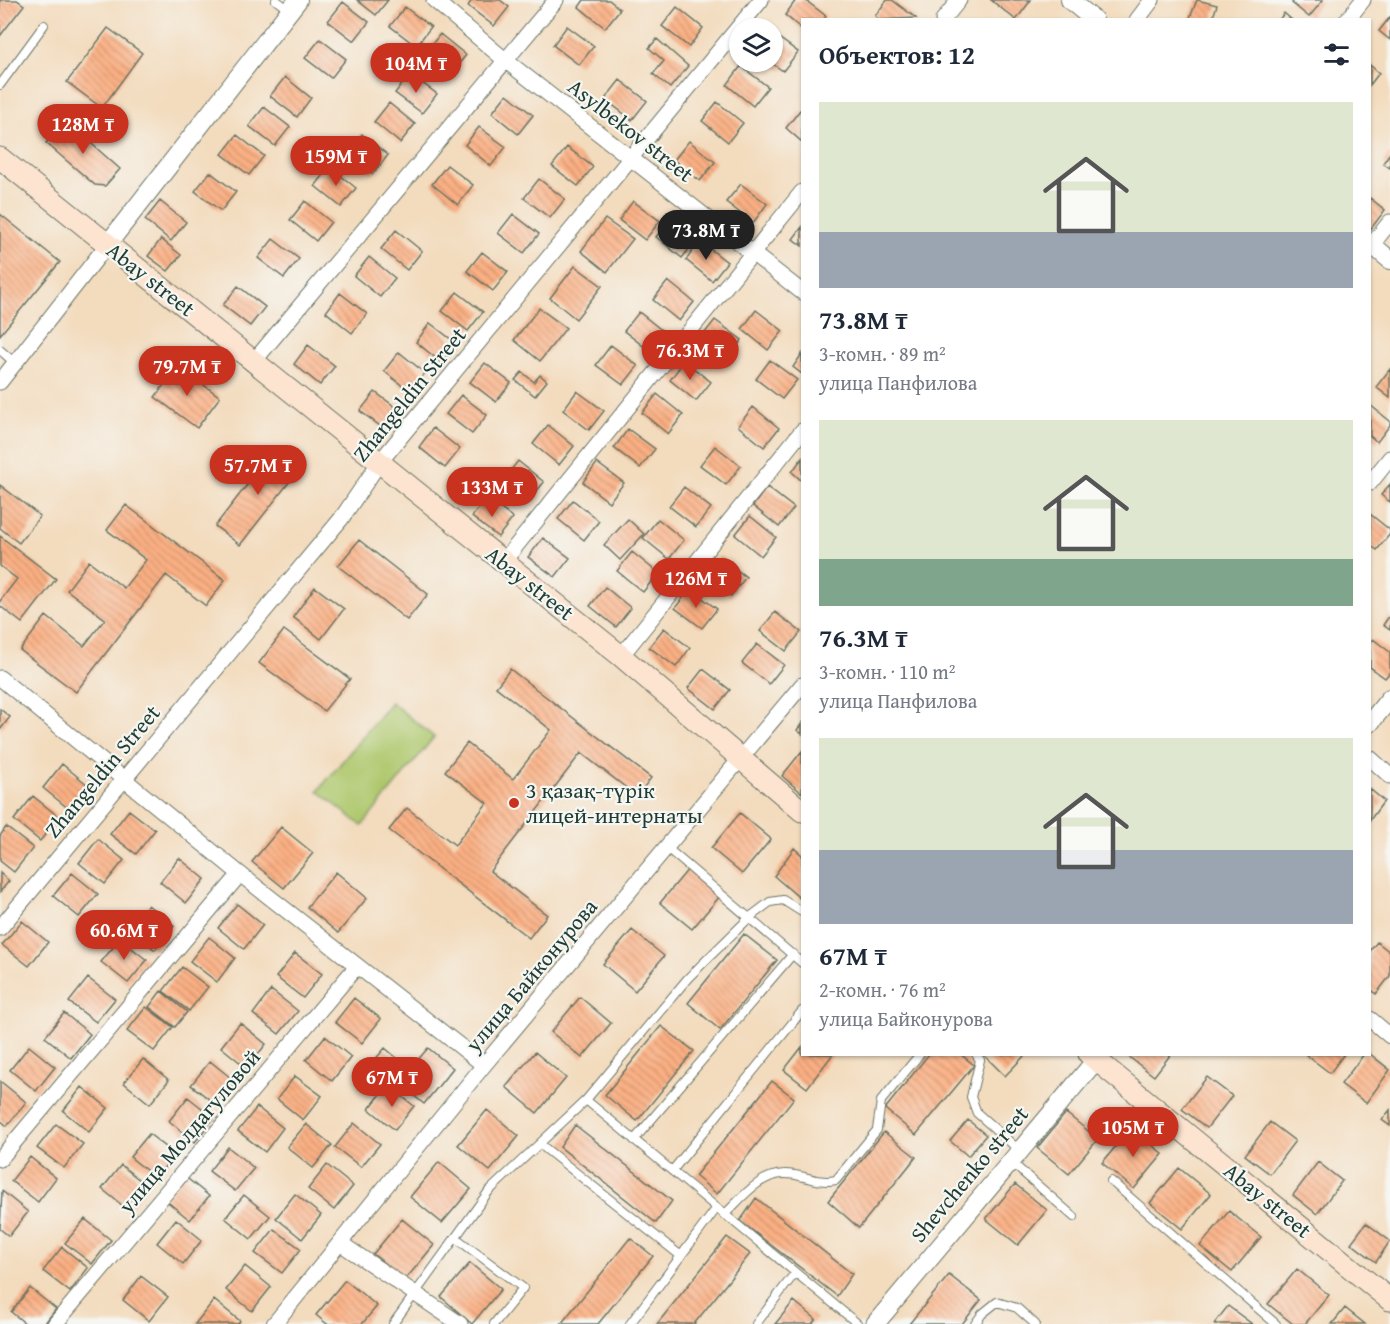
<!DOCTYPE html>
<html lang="ru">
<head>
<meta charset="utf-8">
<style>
	:root { --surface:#fff; --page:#f6f6f7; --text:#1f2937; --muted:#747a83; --accent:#c8321e }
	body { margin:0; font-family:"Gentium Book Plus",serif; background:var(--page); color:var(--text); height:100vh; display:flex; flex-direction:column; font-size:22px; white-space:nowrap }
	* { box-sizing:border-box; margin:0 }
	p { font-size:20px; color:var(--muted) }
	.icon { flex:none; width:33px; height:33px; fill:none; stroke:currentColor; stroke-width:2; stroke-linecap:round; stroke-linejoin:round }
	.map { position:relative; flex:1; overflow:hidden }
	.drawer { position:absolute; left:801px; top:18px; width:570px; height:1038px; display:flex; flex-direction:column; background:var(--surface); border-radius:0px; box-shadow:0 2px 4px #0004 }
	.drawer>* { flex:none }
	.buttons { position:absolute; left:729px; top:18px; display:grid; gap:12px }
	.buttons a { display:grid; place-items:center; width:54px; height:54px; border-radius:50%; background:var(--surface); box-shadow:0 2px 4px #0004; font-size:30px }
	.price { position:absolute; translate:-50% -51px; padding:0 14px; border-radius:21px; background:var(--accent); color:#fff; font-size:20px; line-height:39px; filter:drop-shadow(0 2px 3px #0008) }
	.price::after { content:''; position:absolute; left:50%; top:36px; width:18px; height:14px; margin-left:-9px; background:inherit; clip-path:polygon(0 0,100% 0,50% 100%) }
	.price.selected { background:#222; color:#fff }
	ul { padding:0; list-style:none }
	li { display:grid; align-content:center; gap:12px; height:318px; padding:0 18px }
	li span { display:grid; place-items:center; height:186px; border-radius:0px; color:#555 }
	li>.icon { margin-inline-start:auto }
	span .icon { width:108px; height:108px; fill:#fffc; stroke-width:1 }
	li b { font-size:26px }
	h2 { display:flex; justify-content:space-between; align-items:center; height:72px; padding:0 18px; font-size:26px }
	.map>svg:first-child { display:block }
	.park { fill:#afc86d; stroke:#678250; stroke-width:1.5 }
	.building { fill:url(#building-back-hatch) }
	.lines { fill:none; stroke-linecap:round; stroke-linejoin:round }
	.service-casing { stroke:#697464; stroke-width:10 }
	.minor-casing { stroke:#697464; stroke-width:17 }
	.tertiary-casing { stroke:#697464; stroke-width:20 }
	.secondary-casing { stroke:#697464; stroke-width:23 }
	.service { stroke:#fff; stroke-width:8 }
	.minor { stroke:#fff; stroke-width:15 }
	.tertiary { stroke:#fff; stroke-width:18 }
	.secondary { stroke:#fde4d1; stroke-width:21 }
	.poi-dot { fill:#c8321e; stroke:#f6f6f2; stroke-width:2 }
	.labels { text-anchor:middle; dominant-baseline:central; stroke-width:4.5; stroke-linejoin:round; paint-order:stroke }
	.street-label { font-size:22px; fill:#1f3d34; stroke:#f6f6f2 }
	.poi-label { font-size:22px; fill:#1f3d34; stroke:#f6f6f2; text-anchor:start }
</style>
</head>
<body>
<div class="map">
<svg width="1390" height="1324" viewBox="0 0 1390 1324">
	<defs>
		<pattern id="building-back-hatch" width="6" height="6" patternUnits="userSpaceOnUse" patternTransform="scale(1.5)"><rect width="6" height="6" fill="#fcb083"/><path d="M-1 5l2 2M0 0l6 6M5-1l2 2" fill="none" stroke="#cb906c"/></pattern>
	</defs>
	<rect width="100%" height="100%" fill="#f6f6f2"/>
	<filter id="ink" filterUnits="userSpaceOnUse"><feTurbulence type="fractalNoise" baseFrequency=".0167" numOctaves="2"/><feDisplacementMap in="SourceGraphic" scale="12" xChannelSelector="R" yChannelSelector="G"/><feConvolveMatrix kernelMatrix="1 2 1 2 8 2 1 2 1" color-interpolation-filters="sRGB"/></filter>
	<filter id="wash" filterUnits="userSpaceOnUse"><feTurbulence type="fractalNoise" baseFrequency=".008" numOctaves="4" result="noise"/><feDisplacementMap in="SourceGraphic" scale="24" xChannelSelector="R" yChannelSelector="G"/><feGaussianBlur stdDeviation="1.35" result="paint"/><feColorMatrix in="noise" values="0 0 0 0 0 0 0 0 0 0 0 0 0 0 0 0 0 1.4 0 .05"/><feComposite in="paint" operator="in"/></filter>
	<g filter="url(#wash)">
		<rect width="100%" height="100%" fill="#f3dbbd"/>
		<!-- park -->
		<path class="park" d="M391 702 434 737 362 826 318 791Z"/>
		<g id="blocks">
			<!-- building -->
			<path class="building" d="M0 0H17L24 5 0 36Z
				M357 0H388L376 15Z
				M472 0H500L509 7 494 26 468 6Z
				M584 0H609L620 9 605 28 579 7Z
				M796 0H805L826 16 823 20H802V29L785 15Z
				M887 0H892L916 18 879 20 875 16Z
				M991 0H1031L1016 20Z
				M1197 0 1217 5 1212 20H1189Z
				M1294 0H1323L1309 17 1292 3Z
				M343 2 369 22 354 41 328 21Z
				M405 7 431 27 416 46 390 26Z
				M677 7 703 28 689 47 662 26Z
				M1284 13 1292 20H1279Z
				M1390 17V40L1379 31Z
				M567 26 594 46 579 65 553 45Z
				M108 28 142 53 102 108 67 82Z
				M772 33 798 52 783 71 770 62Z
				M440 34 466 55 451 74 425 53Z
				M320 39 346 59 331 78 305 58Z
				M657 39 688 66 670 88 653 74 664 61 649 48Z
				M1370 65 1379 73 1370 85Z
				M741 66 768 87 753 106 727 85Z
				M410 74 437 94 422 113 395 93Z
				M285 77 311 98 297 117 270 96Z
				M620 80 647 101 632 120 605 99Z
				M507 94 533 115 518 134 492 113Z
				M717 102 743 123 728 142 702 121Z
				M389 103 415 124 400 143 374 122Z
				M264 107 290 127 275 146 249 126Z
				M800 110 802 111V142L786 128Z
				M66 121 120 169 105 186 95 185 46 143Z
				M479 127 506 147 491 166 465 145Z
				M362 134 388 155 373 174 347 153Z
				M237 135 264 156 249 175 222 154Z
				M689 141 715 162 700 181 674 160Z
				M567 147 593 167 578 186 552 166Z
				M1390 153V168L1383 163Z
				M447 165 473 185 458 205 432 184Z
				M330 167 356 188 341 207 315 186Z
				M210 172 236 192 221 211 195 191Z
				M539 179 565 199 550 218 524 198Z
				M741 184 767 204 753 223 726 202Z
				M1370 198 1385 210 1370 230Z
				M160 201 186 222 171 241 145 220Z
				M305 201 331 222 316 241 290 220Z
				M633 201 660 221 645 240 619 220Z
				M0 214 60 262 0 335Z
				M513 214 539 234 524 253 498 233Z
				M671 218 697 239 682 258 656 237Z
				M605 219 633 239 607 272 581 251Z
				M802 227V246L793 239Z
				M396 230 422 251 407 270 381 249Z
				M161 239 181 255 168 271 148 256Z
				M273 239 299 259 284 278 258 258Z
				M700 241 727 262 712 281 686 260Z
				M482 252 508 272 493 291 467 271Z
				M369 257 395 278 380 297 354 276Z
				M575 266 602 286 576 319 550 298Z
				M668 281 694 302 679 321 653 300Z
				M238 286 265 307 250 326 223 305Z
				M457 292 483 312 468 331 442 311Z
				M340 293 367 314 352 333 326 312Z
				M539 308 566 328 540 361 514 340Z
				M756 310 783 331 768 350 742 329Z
				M639 312 665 333 651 352 624 331Z
				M715 320 742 340 727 359 700 339Z
				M430 323 457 344 442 363 416 342Z
				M308 345 335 366 320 385 294 364Z
				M611 345 638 366 623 385 596 365Z
				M399 352 425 373 410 392 384 371Z
				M802 354V374L793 367Z
				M770 360 797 380 782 399 756 379Z
				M684 361 711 382 696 401 670 380Z
				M485 363 511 383 496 402 470 382Z
				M178 366 220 397 197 428 155 397Z
				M1390 369V398L1376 387Z
				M522 372 534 382 540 375 547 381 535 396 515 380Z
				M577 391 604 411 589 430 563 410Z
				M375 392 402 412 387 431 360 411Z
				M657 394 683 415 668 434 642 413Z
				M461 395 487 415 472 434 446 414Z
				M1370 405 1390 421V425L1377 442 1370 436Z
				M753 407 779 428 764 447 738 426Z
				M548 425 574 446 559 465 533 444Z
				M433 428 460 449 445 468 419 447Z
				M628 429 655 449 640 468 614 448Z
				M715 446 741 466 726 485 700 465Z
				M276 448 301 467 240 545 215 526Z
				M802 458V481L792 472Z
				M518 461 544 482 529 501 503 480Z
				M597 463 624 483 609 502 583 482Z
				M1390 484V502L1381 495Z
				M0 485 40 516 19 543 0 528Z
				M684 487 711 508 696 527 669 506Z
				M767 487 794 508 779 527 753 506Z
				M486 498 513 518 498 537 472 517Z
				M573 500 599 521 584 540 558 519Z
				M126 505 225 580 206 606 166 575 76 692 20 650 46 616 84 646 105 619 67 590 89 561 124 588 146 560 107 530Z
				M1370 514 1390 530V534L1377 550 1370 545Z
				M750 516 776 537 761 556 735 535Z
				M628 519 644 534 620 560 604 545Z
				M658 519 684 540 669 559 643 538Z
				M0 536 56 579 22 623 0 606V601L17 579 0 566Z
				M543 538 570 558 555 577 528 557Z
				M359 540 428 594 407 620 338 566Z
				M632 552 658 573 643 592 617 571Z
				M720 557 746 577 731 596 705 576Z
				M315 587 344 609 321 639 293 617Z
				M605 587 631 608 616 627 590 606Z
				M690 589 717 609 702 628 675 608Z
				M775 612 801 632 786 651 760 631Z
				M1390 615V630L1383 625Z
				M664 628 690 648 676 667 649 647Z
				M284 630 350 679 324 711 259 663Z
				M1373 639 1390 652V672L1385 678 1370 667V643Z
				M757 644 784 665 769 684 742 663Z
				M510 669 651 778 637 796 581 753 490 871 547 915 529 938 389 830 407 808 455 845 487 803 445 771 467 743 513 779 551 730 496 687Z
				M703 669 730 690 715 709 688 688Z
				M0 709 10 717 0 730Z
				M802 723V734L797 730Z
				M802 751V793L782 776Z
				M62 764 88 785 69 809 43 788Z
				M1370 789 1384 801 1370 820Z
				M33 796 59 817 40 841 14 820Z
				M129 810 155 830 136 854 110 834Z
				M740 813 771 839 742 874 711 848Z
				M6 827 33 848 14 872 0 861V836Z
				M281 827 313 853 284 888 252 862Z
				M98 839 124 860 105 884 79 863Z
				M794 848 802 855V900L774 876Z
				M179 858 205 879 186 903 160 882Z
				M689 868 721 895 692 929 660 903Z
				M336 872 367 898 338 933 307 907Z
				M0 873 9 881 0 892Z
				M72 873 98 894 79 917 53 896Z
				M237 904 263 925 244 949 218 928Z
				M148 905 174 926 155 950 129 929Z
				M22 921 48 942 29 966 2 945Z
				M632 930 664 956 635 991 603 964Z
				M744 934 777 960 720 1030 688 1003Z
				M209 937 235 958 217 982 190 961Z
				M120 939 147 960 128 983 101 962Z
				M1377 942 1390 952V976L1376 994 1370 988V951Z
				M295 953 322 974 303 998 276 977Z
				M182 967 208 987 189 1011 163 991Z
				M88 978 115 999 96 1022 69 1002Z
				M271 990 298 1011 279 1034 253 1014Z
				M161 991 187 1012 175 1027 149 1007Z
				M580 997 611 1023 582 1058 551 1032Z
				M354 998 381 1019 362 1043 335 1022Z
				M146 1007 173 1027 154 1051 127 1031Z
				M64 1013 90 1034 71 1058 45 1037Z
				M240 1023 266 1044 247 1068 221 1047Z
				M661 1026 694 1051 637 1121 605 1095Z
				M325 1036 351 1057 332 1081 306 1060Z
				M29 1046 55 1067 36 1091 10 1070Z
				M802 1047V1054H833L807 1088 784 1070Z
				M385 1048 410 1069 428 1048 453 1068 424 1104 373 1062Z
				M535 1052 566 1078 537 1113 506 1087Z
				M929 1054H960L974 1065 916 1135 885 1109Z
				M983 1054H1026L1005 1076Z
				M1132 1054H1171L1154 1076 1129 1057Z
				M1305 1054H1344L1330 1073Z
				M1364 1054H1370L1390 1070 1366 1103 1341 1084Z
				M143 1059 169 1080 150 1104 124 1083Z
				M210 1061 236 1082 217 1105 191 1085Z
				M295 1076 322 1096 303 1120 277 1099Z
				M1207 1077 1232 1096 1207 1128 1182 1109Z
				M0 1081 26 1102 7 1126 0 1120Z
				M772 1081 794 1098 717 1194 695 1176Z
				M388 1085 414 1106 395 1130 369 1109Z
				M82 1087 108 1108 89 1132 63 1111Z
				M188 1097 214 1118 195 1142 169 1121Z
				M257 1107 283 1128 265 1152 238 1131Z
				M487 1110 519 1136 490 1171 458 1145Z
				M1390 1110V1126L1382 1120Z
				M1066 1113 1098 1139 1069 1174 1037 1148Z
				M968 1120 986 1135 968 1156 950 1141Z
				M1270 1122 1295 1141 1270 1174 1245 1155Z
				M354 1123 380 1144 361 1167 335 1147Z
				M56 1124 83 1144 64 1168 37 1148Z
				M306 1124 332 1145 313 1168 287 1147Z
				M575 1125 672 1201 656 1223 560 1147Z
				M1131 1128 1163 1154 1134 1189 1102 1163Z
				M884 1132 916 1157 859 1228 828 1201Z
				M149 1134 175 1154 156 1178 130 1157Z
				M228 1147 254 1168 235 1191 209 1171Z
				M30 1157 56 1178 38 1202 11 1181Z
				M439 1162 471 1189 442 1223 410 1197Z
				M1318 1162 1342 1181 1317 1214 1293 1195Z
				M121 1165 147 1186 128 1210 102 1189Z
				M327 1165 353 1186 334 1210 308 1189Z
				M1179 1168 1211 1194 1182 1229 1150 1203Z
				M183 1175 209 1196 190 1220 164 1199Z
				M1015 1184 1047 1210 1018 1245 986 1219Z
				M2 1191 28 1212 9 1236 0 1229Z
				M295 1194 321 1215 302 1239 276 1218Z
				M244 1195 270 1216 251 1239 225 1218Z
				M756 1198 852 1274 837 1296 740 1221Z
				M1229 1211 1261 1237 1232 1272 1200 1246Z
				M85 1219 111 1240 92 1264 65 1243Z
				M176 1219 202 1240 183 1264 157 1243Z
				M402 1219 434 1245 405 1280 373 1254Z
				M1366 1223 1390 1241 1376 1262 1351 1243Z
				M274 1229 301 1249 282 1273 255 1253Z
				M727 1237 750 1254 694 1324H657Z
				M630 1238 653 1256 598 1324H561Z
				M62 1247 88 1268 70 1292 43 1271Z
				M470 1263 501 1289 472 1324 441 1297Z
				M245 1266 271 1287 252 1311 226 1290Z
				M1297 1269 1329 1295 1305 1324H1293L1268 1304Z
				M949 1275 981 1300 962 1324H909Z
				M141 1276 168 1297 149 1321 123 1300Z
				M345 1280 377 1306 362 1324H327L316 1315Z
				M30 1288 56 1309 44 1324H26L11 1312Z
				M214 1300 240 1321 238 1324H195Z
				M794 1301 816 1319 812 1324H775Z
				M1228 1306 1252 1324H1214Z
				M1345 1308 1365 1324H1332Z"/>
		</g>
	</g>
	<g filter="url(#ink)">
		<use href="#blocks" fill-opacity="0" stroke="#697464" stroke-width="1.5"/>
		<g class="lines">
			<defs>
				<path id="service" d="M276 0 289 10
					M0 85 44 25
					M0 350 15 363
					M667 848 802 963
					M976 1054 980 1060 971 1097 977 1113 1019 1150
					M586 1100 858 1324
					M634 1140 793 954
					M541 1145 681 1256
					M1011 1162 1074 1217
					M672 1171 802 1011
					M1111 1181 1276 1324
					M724 1215C741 1199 759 1174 785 1174 804 1174 816 1184 836 1180L877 1130 881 1101 920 1054
					M456 1238 523 1288 494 1324
					M393 1324 489 1191 586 1100 688 978 750 917 770 902 783 900 802 912
					M630 1324 716 1209
					M756 1324 795 1273
					M975 1324 982 1314 997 1302 1017 1308 1035 1324"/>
				<path id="minor" d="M434 0 505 60 802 292
					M943 20 959 0
					M1137 20 1152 0
					M1347 20 1363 0
					M1370 247 1390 222
					M255 360 556 0
					M0 382 107 245
					M1370 483 1390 458
					M503 562 802 192
					M621 656 802 431
					M0 678 240 874 484 1065
					M1370 758 1390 776
					M0 928 341 519 379 463 761 0
					M1370 1019 1390 1036
					M0 1159 240 874
					M340 1243 460 1324
					M55 1324 357 966
					M274 1324 484 1065 802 685"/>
				<path id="tertiary" d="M1070 0 1094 20
					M1370 243 1390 260
					M107 245 298 0
					M1370 723 1390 698
					M875 1324 1101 1054"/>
				<path id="secondary" d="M0 158 621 656 802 811
					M1089 1054 1390 1300"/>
			</defs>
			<!-- service casing -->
			<use href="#service" class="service-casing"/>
			<!-- minor casing -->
			<use href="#minor" class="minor-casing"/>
			<!-- tertiary casing -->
			<use href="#tertiary" class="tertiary-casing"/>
			<!-- secondary casing -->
			<use href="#secondary" class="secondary-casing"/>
			<!-- service -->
			<use href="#service" class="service"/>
			<!-- minor -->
			<use href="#minor" class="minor"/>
			<!-- tertiary -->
			<use href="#tertiary" class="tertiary"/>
			<!-- secondary -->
			<use href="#secondary" class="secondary"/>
		</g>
	</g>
	<!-- markers -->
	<circle class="poi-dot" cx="514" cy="803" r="6"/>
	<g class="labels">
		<!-- street labels -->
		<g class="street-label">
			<text transform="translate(631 130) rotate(38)">Asylbekov street</text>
			<text transform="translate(151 279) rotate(38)">Abay street</text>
			<text transform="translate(409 394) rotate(-51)">Zhangeldin Street</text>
			<text transform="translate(530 583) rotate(38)">Abay street</text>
			<text transform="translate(102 771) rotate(-50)">Zhangeldin Street</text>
			<text transform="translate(531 975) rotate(-50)">улица Байконурова</text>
			<text transform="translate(189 1131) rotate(-50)">улица Молдагуловой</text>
			<text transform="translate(969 1174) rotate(-50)">Shevchenko street</text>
			<text transform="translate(1268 1200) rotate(39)">Abay street</text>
		</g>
		<!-- poi labels -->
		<g class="poi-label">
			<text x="526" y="790">3 қазақ-түрік<tspan x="526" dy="25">лицей-интернаты</tspan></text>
		</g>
	</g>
</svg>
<div class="buttons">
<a><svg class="icon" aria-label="layers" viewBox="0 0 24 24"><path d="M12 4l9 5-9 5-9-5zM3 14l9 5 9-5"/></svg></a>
</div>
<b class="price" style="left:416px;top:94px">104M ₸</b>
<b class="price" style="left:83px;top:155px">128M ₸</b>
<b class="price" style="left:336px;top:187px">159M ₸</b>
<b class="price selected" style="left:706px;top:261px">73.8M ₸</b>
<b class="price" style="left:690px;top:381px">76.3M ₸</b>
<b class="price" style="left:187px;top:397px">79.7M ₸</b>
<b class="price" style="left:258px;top:496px">57.7M ₸</b>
<b class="price" style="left:492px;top:518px">133M ₸</b>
<b class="price" style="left:696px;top:609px">126M ₸</b>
<b class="price" style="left:124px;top:961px">60.6M ₸</b>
<b class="price" style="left:392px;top:1108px">67M ₸</b>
<b class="price" style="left:1133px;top:1158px">105M ₸</b>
<section class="drawer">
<h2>Объектов: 12<svg class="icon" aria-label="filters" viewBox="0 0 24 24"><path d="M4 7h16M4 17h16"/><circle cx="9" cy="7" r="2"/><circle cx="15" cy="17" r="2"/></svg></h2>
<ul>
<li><span style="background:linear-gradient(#dfe7d0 70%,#9aa5b1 0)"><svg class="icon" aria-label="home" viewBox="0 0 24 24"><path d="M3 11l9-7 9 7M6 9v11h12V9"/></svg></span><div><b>73.8M ₸</b><p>3-комн. · 89 m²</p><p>улица Панфилова</p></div></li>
<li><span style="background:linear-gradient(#dfe7d0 75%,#7fa58c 0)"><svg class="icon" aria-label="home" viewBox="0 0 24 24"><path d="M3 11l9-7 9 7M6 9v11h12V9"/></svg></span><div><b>76.3M ₸</b><p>3-комн. · 110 m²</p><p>улица Панфилова</p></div></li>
<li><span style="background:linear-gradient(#dfe7d0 60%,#9aa5b1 0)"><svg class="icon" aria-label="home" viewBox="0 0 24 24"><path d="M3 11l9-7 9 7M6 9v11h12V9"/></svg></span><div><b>67M ₸</b><p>2-комн. · 76 m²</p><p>улица Байконурова</p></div></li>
</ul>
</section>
</div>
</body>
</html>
